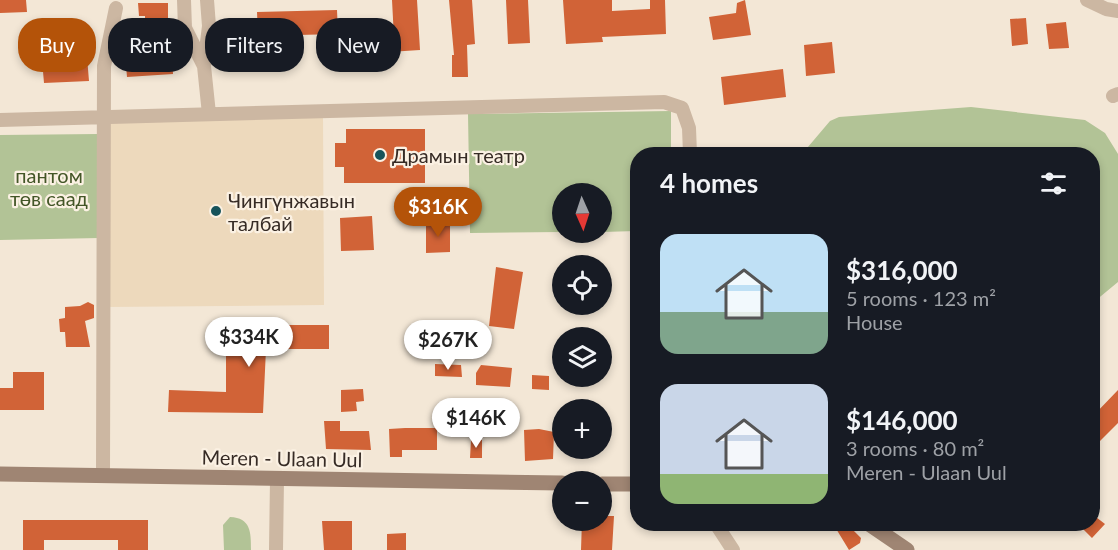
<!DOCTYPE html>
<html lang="en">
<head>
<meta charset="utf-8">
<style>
	:root { --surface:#171b24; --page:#242831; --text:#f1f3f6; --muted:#9ea1a6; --accent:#b45309 }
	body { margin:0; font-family:Lato,sans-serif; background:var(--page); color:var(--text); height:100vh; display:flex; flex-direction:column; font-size:22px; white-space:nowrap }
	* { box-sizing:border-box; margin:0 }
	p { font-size:20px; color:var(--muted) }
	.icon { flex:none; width:33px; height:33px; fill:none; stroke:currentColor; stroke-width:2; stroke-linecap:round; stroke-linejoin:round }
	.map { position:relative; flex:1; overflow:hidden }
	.sheet { position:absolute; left:630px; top:147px; width:470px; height:384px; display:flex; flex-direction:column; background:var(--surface); border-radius:24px; box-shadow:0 3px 9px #0003 }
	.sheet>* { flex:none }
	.top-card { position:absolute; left:18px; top:18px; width:522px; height:54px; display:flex; gap:12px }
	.needle { width:39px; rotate:177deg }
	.tools { position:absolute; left:552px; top:183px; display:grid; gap:12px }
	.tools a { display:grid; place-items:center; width:60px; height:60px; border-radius:50%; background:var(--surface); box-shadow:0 3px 9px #0003; font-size:30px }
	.price { position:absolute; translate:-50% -51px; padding:0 14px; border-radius:21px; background:#fff; color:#222; font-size:20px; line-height:39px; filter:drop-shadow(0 2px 3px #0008) }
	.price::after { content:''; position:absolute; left:50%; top:36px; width:18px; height:14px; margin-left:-9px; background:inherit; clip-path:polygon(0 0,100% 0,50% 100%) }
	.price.on { background:var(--accent); color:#fff }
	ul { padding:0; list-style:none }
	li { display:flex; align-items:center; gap:18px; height:150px; padding:0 30px }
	li span { display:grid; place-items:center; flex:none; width:168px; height:120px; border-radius:18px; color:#555 }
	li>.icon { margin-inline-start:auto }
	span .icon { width:72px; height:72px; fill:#fffc; stroke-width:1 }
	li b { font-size:26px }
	h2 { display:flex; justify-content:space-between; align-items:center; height:72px; padding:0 30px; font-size:26px }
	.tag { padding:0 21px; border-radius:24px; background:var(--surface); box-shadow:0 3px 9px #0003; font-size:21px; line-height:54px }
	.tag.on { background:var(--accent); color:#fff }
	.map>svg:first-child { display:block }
	.green { fill:#b2c396 }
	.plaza { fill:#edd9bc }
	.building { fill:#d16337 }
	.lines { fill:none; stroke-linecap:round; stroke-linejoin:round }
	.street { stroke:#ccb7a2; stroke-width:14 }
	.secondary { stroke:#9f8573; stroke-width:15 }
	.poi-dot { fill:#17535a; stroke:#fbf1e3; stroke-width:2 }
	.labels { text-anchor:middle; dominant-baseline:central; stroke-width:4.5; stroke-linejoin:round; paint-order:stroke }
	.poi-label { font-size:20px; fill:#362b25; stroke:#fbf1e3; text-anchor:start }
	.park-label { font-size:20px; fill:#435627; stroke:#fbf1e3 }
	.street-label { font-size:20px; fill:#362b25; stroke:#fbf1e3 }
</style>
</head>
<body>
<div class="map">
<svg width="1118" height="550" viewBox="0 0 1118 550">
	<rect width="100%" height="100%" fill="#f3e7d6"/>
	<!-- green -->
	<path class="green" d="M971 107 1085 120 1105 133 1118 154V282L1095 301 1092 302V154H802L830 121 839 117Z
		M671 111V154H638L637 231 602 232V194H562V232L470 233 468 114Z
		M98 134 99 238 0 240V135Z
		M230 517C251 518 251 532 251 550H224L223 525Z"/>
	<!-- plaza -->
	<path class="plaza" d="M323 116 324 305 108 307 107 117Z"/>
	<!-- building -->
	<path class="building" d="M0 0H26L27 12 0 13Z
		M392 0H417L420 50 389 52 390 61 368 63 366 39 394 38Z
		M449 0H472L475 44 467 45 468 77H452V55H454Z
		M506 0H528L530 43 508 44Z
		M563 0H612V11L650 9V0H665L666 34 602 37 603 42 566 44Z
		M745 0 751 35 713 40 709 17 736 13 737 3Z
		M138 3H168V51L172 50 173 74 127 77 125 53 145 52V16H139Z
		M337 10 338 34 258 36 257 12Z
		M1026 18 1028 44 1012 46 1010 19Z
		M1066 22 1069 48 1049 49 1046 24Z
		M832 42 835 73 806 76 804 45Z
		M87 57 89 81 44 83 42 60Z
		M783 69 786 97 724 105 721 77Z
		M346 129H425V183H344V167H335V143H346Z
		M372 216 374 250 341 251 340 218Z
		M450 223V252L426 253V224Z
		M496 267 523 272 514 329 489 326Z
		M88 302 94 305V318L85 321 90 347H66L65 332H60L59 319 65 318V307L80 306Z
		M234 325H329V349H266L263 413 168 412 169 390 226 392V349H234Z
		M435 364 461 365 462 377 435 376Z
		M481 365 512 368 510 387 476 385V373Z
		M13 372H44V410H0V388H13Z
		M532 375 549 376V390L532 389Z
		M363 389 364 401 356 402 357 411 341 412V390Z
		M1118 390V423L1098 443 1092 438V417Z
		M324 421H340V431H369L371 450 326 449Z
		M405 428H437V450H402V457H390L389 429Z
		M539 429 554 432 553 459 525 461 524 430Z
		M471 440H482V458H470Z
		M1092 514 1105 524 1092 538 1078 524H1092Z
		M602 516H614L612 550H581L582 520H602Z
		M23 520H148V550H118V540H44V550H23Z
		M322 521H352V550H324Z
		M849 526 861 538 860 543 849 550 835 527Z
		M406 533V550H387V534Z"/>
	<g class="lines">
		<!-- street -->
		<path class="street" d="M184 0 185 28 204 66
			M207 0 209 26 204 66 209 114
			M1087 0 1106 9 1118 11
			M1113 96 1118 94
			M0 120 664 102 682 108 689 128 690 154
			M103 475 104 66 116 8
			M716 524 733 550
			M276 550 277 480"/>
		<!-- secondary -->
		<path class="secondary" d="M0 474 562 483
			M602 484H638
			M869 524 907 550"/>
	</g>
	<!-- markers -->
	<g class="poi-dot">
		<circle cx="380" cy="155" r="6"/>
		<circle cx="216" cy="211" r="6"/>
	</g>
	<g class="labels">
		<!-- poi labels -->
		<g class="poi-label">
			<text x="392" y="155">Драмын театр</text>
			<text x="228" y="200">Чингүнжавын<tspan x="228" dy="23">талбай</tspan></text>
		</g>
		<!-- park labels -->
		<g class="park-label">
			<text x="49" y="175">пантом<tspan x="49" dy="23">төв саад</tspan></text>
		</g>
		<!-- street labels -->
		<g class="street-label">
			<text transform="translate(282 458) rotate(1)">Meren - Ulaan Uul</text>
		</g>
	</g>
</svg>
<div class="tools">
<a><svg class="needle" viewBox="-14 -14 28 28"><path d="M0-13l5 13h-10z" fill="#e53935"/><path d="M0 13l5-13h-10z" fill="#9ea1a6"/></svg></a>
<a><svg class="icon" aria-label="locate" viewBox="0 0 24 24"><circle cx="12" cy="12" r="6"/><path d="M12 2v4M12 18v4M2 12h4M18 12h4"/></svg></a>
<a><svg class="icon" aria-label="layers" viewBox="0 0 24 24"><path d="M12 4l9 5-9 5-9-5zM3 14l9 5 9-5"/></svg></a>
<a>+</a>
<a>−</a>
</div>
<b class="price on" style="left:438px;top:238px">$316K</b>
<b class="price" style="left:249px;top:368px">$334K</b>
<b class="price" style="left:448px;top:371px">$267K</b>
<b class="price" style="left:476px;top:449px">$146K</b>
<div class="top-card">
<a class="tag on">Buy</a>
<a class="tag">Rent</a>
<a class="tag">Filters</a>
<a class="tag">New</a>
</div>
<section class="sheet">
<h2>4 homes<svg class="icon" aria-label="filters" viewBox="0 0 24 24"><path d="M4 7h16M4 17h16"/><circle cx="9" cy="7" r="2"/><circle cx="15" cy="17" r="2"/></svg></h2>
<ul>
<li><span style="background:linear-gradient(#bfe0f5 65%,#7fa58c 0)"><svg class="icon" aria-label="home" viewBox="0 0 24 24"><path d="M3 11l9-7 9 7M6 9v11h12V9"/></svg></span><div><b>$316,000</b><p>5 rooms · 123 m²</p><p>House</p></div></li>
<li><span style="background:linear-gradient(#c9d6e8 75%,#8fb573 0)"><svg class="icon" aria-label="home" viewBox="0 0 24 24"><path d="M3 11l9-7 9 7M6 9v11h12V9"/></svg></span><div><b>$146,000</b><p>3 rooms · 80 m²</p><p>Meren - Ulaan Uul</p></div></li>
</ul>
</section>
</div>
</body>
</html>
